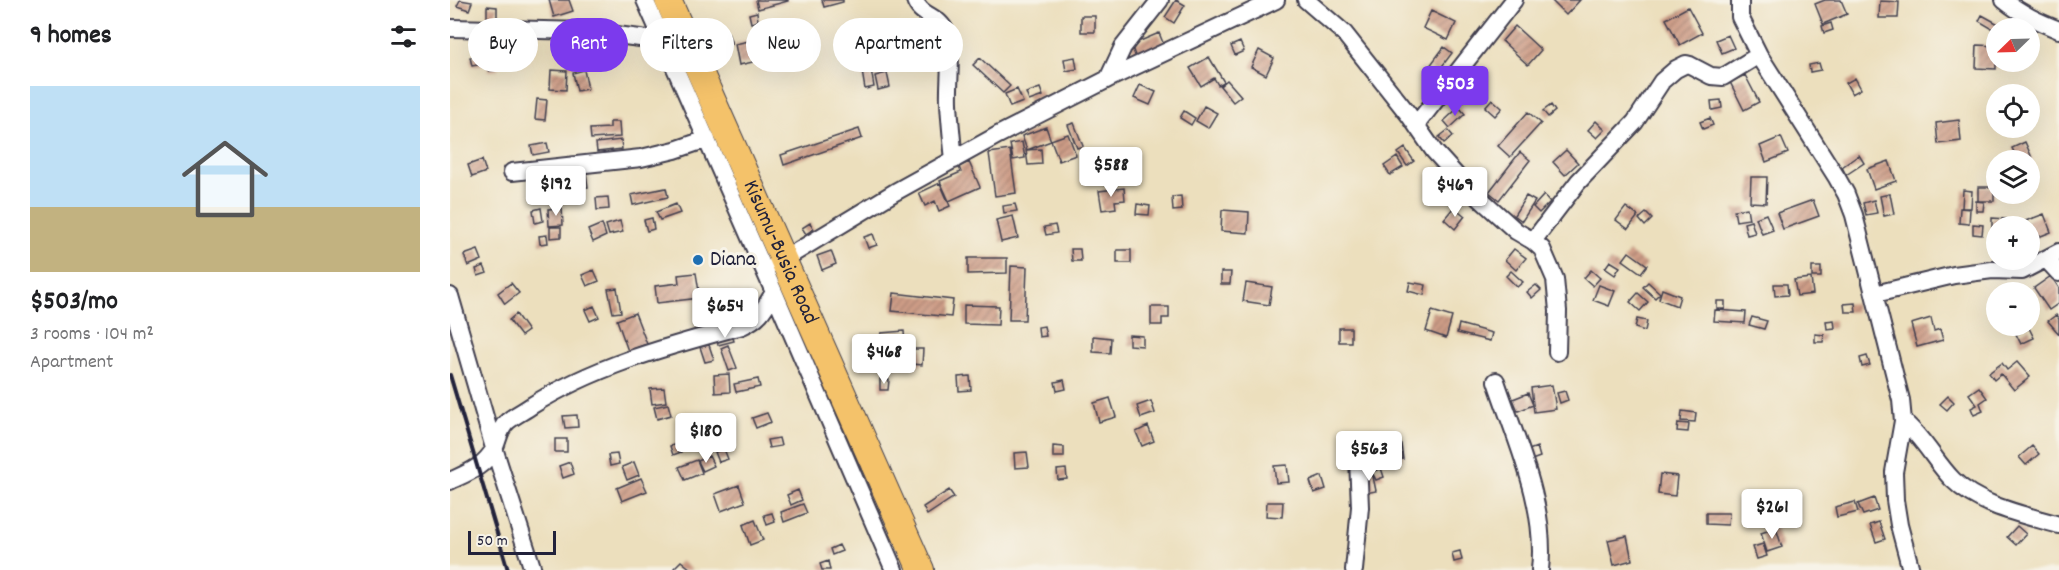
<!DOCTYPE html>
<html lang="en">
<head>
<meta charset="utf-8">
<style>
	:root { --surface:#fff; --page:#f2f2f2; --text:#202124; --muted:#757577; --accent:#7c3aed }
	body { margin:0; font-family:Dekko,sans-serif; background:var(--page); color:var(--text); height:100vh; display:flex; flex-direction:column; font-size:22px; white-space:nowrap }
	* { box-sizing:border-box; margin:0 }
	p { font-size:20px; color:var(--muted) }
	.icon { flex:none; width:33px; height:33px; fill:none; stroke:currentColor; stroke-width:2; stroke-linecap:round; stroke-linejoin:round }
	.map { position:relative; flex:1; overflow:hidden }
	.sheet { display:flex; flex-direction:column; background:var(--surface); width:450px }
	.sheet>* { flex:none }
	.guide { position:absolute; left:18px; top:18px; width:570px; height:54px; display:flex; gap:12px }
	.needle { width:39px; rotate:247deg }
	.fabs { position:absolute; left:1536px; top:18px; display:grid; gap:12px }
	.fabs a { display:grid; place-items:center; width:54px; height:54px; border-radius:50%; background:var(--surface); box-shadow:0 6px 24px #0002; font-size:30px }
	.scale { position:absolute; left:18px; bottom:15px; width:88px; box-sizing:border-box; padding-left:6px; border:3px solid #22223b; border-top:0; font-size:16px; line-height:21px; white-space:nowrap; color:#22223b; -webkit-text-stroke:4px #f7f3e8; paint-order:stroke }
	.price { position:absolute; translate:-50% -51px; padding:0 14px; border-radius:6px; background:#fff; color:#222; font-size:20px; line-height:39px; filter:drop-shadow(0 2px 3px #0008) }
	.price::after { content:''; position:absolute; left:50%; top:36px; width:18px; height:14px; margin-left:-9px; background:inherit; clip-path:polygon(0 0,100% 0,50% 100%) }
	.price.selected { background:var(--accent); color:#fff }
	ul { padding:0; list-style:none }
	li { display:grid; align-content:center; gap:12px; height:318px; padding:0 30px }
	li span { display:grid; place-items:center; height:186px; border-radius:0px; color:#555 }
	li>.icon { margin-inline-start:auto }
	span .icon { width:108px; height:108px; fill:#fffc; stroke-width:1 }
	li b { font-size:26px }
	h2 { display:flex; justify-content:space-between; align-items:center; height:72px; padding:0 30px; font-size:26px }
	.pill { padding:0 21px; border-radius:27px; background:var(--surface); box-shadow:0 6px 24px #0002; font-size:21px; line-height:54px }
	.pill.selected { background:var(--accent); color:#fff }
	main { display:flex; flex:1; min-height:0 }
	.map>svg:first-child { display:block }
	.building { fill:url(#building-hatch) }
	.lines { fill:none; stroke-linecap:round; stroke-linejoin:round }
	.minor-casing { stroke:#403e4e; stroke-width:20 }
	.highway-casing { stroke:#403e4e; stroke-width:28 }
	.minor { stroke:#fff; stroke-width:16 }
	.highway { stroke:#f4c26a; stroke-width:26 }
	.rail { stroke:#22223b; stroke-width:4 }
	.poi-dot { fill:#1f6fb2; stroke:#f7f3e8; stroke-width:2 }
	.labels { text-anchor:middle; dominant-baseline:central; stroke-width:6; stroke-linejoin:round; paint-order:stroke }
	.street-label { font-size:22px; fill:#22223b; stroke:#f7f3e8 }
	.poi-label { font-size:22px; fill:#22223b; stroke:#f7f3e8; text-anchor:start }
</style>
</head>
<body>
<main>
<section class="sheet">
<h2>9 homes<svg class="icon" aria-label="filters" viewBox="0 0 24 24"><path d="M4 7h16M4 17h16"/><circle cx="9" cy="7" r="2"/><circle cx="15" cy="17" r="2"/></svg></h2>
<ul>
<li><span style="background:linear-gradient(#bfe0f5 65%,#c2b280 0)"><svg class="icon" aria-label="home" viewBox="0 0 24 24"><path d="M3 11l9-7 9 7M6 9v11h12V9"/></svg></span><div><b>$503/mo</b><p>3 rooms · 104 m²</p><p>Apartment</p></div></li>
</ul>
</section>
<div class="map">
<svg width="1609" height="570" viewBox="0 0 1609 570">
	<defs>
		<pattern id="building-hatch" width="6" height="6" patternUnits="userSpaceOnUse" patternTransform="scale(1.5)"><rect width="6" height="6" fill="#cd9c86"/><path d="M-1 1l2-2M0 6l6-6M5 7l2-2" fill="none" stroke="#a67f6f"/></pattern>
	</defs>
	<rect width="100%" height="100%" fill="#f7f3e8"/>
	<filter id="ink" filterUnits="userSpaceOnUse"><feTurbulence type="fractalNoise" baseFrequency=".0167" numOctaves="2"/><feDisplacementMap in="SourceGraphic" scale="12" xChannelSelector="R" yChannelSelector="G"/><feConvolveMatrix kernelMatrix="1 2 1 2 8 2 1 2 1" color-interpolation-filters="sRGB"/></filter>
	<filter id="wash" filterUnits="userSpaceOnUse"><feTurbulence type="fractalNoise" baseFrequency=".008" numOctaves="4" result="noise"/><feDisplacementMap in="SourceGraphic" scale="24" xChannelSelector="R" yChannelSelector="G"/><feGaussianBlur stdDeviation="1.35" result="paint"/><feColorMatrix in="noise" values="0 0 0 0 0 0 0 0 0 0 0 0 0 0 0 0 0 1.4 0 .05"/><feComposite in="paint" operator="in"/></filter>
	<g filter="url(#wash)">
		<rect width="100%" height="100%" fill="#ecdfbd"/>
		<g id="blocks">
			<!-- building -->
			<path class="building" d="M10 0 22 2 19 10 7 6Z
				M99 0H119L123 11 104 17Z
				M306 0H338V1L308 9Z
				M372 0H393V2L374 7Z
				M726 0 735 5 724 23 715 17Z
				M1101 0H1130L1116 15Z
				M1375 0H1391L1397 14 1373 24 1365 4Z
				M1430 1 1449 2 1448 18H1429Z
				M37 6 47 7V26H37Z
				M1238 7 1252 33 1230 45 1216 19Z
				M981 11 1006 23 998 40 973 28Z
				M307 12 308 21 301 23 299 14Z
				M1532 15 1552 26 1550 28H1546V31L1529 21Z
				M631 16H645V32H631Z
				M1381 23 1383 30 1374 33 1372 26Z
				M1065 26 1091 50 1078 65 1052 41Z
				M278 33 282 44 272 48 268 37Z
				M709 33 714 45 686 58 681 45Z
				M44 35 48 70 39 71 35 36Z
				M1278 35 1284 48 1272 53 1266 40Z
				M299 41 303 62 289 65 285 44Z
				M790 42 794 51 785 55 781 46Z
				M140 44 143 63 118 67 115 48Z
				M1527 45 1546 46V69L1526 68Z
				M994 47 1002 53 987 73 979 67Z
				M809 50 824 58 816 75 801 67Z
				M33 55 34 64 22 66 20 57Z
				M625 57 627 69 616 71 614 59Z
				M759 57 774 82 768 85 764 78 751 86 740 68Z
				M530 58 560 86 553 93 523 65Z
				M1369 63 1371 70 1360 72 1359 65Z
				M421 69 424 87 415 89 412 71Z
				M101 70 117 71 116 90 100 89Z
				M134 70 138 89 127 91 123 73Z
				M437 73 440 87 428 90 425 76Z
				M1295 75 1309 102 1294 110 1280 82Z
				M1405 78 1411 89 1402 94 1396 83Z
				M777 80 791 96 783 102 770 86Z
				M1012 84 1022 93 1014 101 1005 93Z
				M690 85 706 92 700 105 684 98Z
				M590 88 593 96 579 101 576 93Z
				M567 89 573 102 560 107 555 94Z
				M87 99 97 100 95 120 85 119Z
				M1042 99 1052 108 1045 116 1035 107Z
				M1271 100 1272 108 1262 110 1261 101Z
				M1101 105 1105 111 1098 117 1093 111Z
				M754 106 767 113 758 128 746 121Z
				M1009 107 1015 114 1000 128 994 121Z
				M734 111 745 118 741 125 730 118Z
				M1078 112 1091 123 1060 157 1048 146Z
				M1260 118 1263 125 1253 129 1250 122Z
				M1509 120 1511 141 1488 144 1486 123Z
				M1146 121 1155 130 1147 138 1138 130Z
				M160 122H169L170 137 141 139 140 129 160 128Z
				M624 123 633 146 627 148 618 125Z
				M596 127 601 141 577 150 572 136Z
				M409 129 412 138 334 165 331 155Z
				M998 130 1003 136 994 143 989 137Z
				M618 134 626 155 609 161 601 140Z
				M1331 137 1338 153 1316 162 1310 146Z
				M171 140 172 149 147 152 146 143Z
				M572 142 575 158 563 160 560 144Z
				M1575 142 1583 160 1580 162 1568 160 1562 148Z
				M97 143 99 152 83 155 81 146Z
				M955 148 964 161 957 166 948 153Z
				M591 149 592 164 578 165 576 150Z
				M560 150 566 193 545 196 539 153Z
				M1116 150 1128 163 1115 175 1103 162Z
				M1070 152 1080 160 1049 200 1039 192Z
				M1409 155 1414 163 1396 175 1392 167Z
				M947 157 953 167 940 175 934 166Z
				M661 158 663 171 650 173 647 160Z
				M32 160 36 172 22 177 18 165Z
				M1439 161 1446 181 1424 189 1417 169Z
				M519 162 530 187 499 201 490 181 511 172 509 167Z
				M125 165 127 174 136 173 138 187 116 189 113 166Z
				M108 170 112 181 100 186 95 175Z
				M1301 177H1317L1316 203 1300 202Z
				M490 183 500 206 489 211 485 201 475 206 469 193Z
				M1528 187H1544V201H1528Z
				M216 188 218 197 183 205 181 195Z
				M674 188 675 200 665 201 666 208 652 210 649 191Z
				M1513 190 1522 191 1521 208H1512Z
				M1440 194 1444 214 1434 216 1430 196Z
				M1094 195 1100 202 1089 213 1083 207Z
				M731 196 732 210 723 211 722 197Z
				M1076 196 1085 201 1072 221 1064 215Z
				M158 197 159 209 147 210 146 198Z
				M1363 200 1369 216 1333 229 1327 213Z
				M1424 200 1427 213 1416 215 1413 203Z
				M1526 201 1534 202 1533 211H1526Z
				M226 204 230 213 210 220 206 212Z
				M565 204 567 211 554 213 553 206Z
				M687 204 700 206 699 215 686 214Z
				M1004 207 1015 216 1005 229 994 219Z
				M1176 207 1188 216 1178 229 1166 220Z
				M91 208 93 221 85 223 83 210Z
				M112 208 113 225 99 226 98 209Z
				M1297 208 1299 219 1286 221 1284 210Z
				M1510 208 1520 209 1519 224 1509 223Z
				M772 210 799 212 798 233 771 231Z
				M1196 213 1202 219 1195 226 1189 219Z
				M1316 214 1323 230 1312 234 1306 218Z
				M1594 214 1601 232 1581 240 1580 226H1575L1573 222Z
				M563 216 568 238 551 242 546 220Z
				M202 218 204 229 197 231 194 220Z
				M1542 218 1556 219 1555 226H1546V231H1542Z
				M170 221 173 232 159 235 156 225Z
				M1301 221 1305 233 1297 235 1294 223Z
				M360 223 364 229 356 234 352 228Z
				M152 224 156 236 143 242 138 230Z
				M1523 224 1533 225 1532 235 1523 234Z
				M605 225 607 233 596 235 594 227Z
				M100 227H111V237L100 238Z
				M423 234 427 245 418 248 414 237Z
				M97 235 98 243 90 244 89 236Z
				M621 249H630L631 261H622Z
				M1064 249 1076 258 1066 270 1055 260Z
				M28 250 32 260 18 266 14 255Z
				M667 250H681V263H667Z
				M381 251 386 264 372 270 367 256Z
				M1179 252 1197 265 1191 273 1173 260Z
				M518 258H557V273L518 274Z
				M1160 261 1170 267 1165 275 1155 268Z
				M34 266 37 273 28 276 26 269Z
				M561 266 577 267 575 320H559Z
				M1362 267H1371V277H1362Z
				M144 270 149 281 137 286 132 275Z
				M1141 270 1150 278 1143 286 1134 278Z
				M1061 271 1073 282 1067 287 1056 276Z
				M771 272H781L780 284H771Z
				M246 273 250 298 207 303 205 286 229 283 228 275Z
				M1601 276 1609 288V303L1599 310 1584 288Z
				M1361 278 1363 294 1347 296 1344 280Z
				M960 282 976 285 974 295 958 291Z
				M1198 282 1210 293 1205 298 1193 287Z
				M61 283 69 293 55 304 48 293Z
				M796 283 822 287 819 305 793 301Z
				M1324 284H1337L1338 295 1325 296Z
				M1086 285 1091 290 1082 298 1077 292Z
				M1149 285 1165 291 1159 306 1143 300Z
				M167 288 171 312 163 313 158 289Z
				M1212 289 1230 296 1227 306 1209 299Z
				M444 293 503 300 501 317 442 311Z
				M1188 293 1198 302 1190 311 1180 302Z
				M1267 301H1275V309H1267Z
				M1405 303 1406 312H1395L1394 304Z
				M514 305 549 306 548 325 514 324Z
				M144 306 149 317 140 321 135 310Z
				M701 307H719V318H712V325H701Z
				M1265 310 1296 312 1295 323 1264 321Z
				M982 311 1002 317 996 338 976 331Z
				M185 313 197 344 178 351 167 320Z
				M66 314 78 331 71 336 59 320Z
				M1606 315 1609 319V334L1598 321Z
				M1302 317 1317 321 1314 329 1299 325Z
				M1481 318 1484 331 1490 329 1493 340 1467 347 1461 324Z
				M1187 319 1197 321 1195 331 1185 328Z
				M1384 320 1385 328 1377 329 1376 321Z
				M1009 324 1042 333 1040 341 1007 333Z
				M594 326 596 336 589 337 588 327Z
				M889 328H901V342H889Z
				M1579 328 1584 338 1571 344 1566 334Z
				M454 331 456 361 433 362 431 333Z
				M281 332 284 341 268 345 266 336Z
				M1365 334 1374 335 1373 342H1365Z
				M679 335 693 336V346L679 345Z
				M643 336 661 338 660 353 643 352Z
				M259 345 264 360 255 362 250 347Z
				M278 345 287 368 279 371 271 348Z
				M463 349H473L472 365 462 364Z
				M1417 356 1420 365 1412 367 1410 358Z
				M1567 362 1580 377 1564 390 1551 374 1544 380 1539 373 1552 363 1557 370Z
				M279 374 280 392 265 393 264 375Z
				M520 376 521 390 509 391 508 377Z
				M308 379 310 387 286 392 284 384Z
				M430 379 439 380 438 390H430Z
				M614 380 616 389 607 391 605 382Z
				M1102 385 1106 409 1084 412 1081 388Z
				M1529 387 1537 398 1530 403 1533 411 1524 415 1521 408 1527 405 1519 394Z
				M214 388 216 402 202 404 200 389Z
				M1115 391 1118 400 1110 403 1107 393Z
				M1078 393 1083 405 1068 411 1063 399Z
				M1498 396 1504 402 1497 410 1490 404Z
				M660 398 666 417 649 422 644 403Z
				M701 401 705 413 691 418 687 406Z
				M218 404 221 415 207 419 204 407Z
				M1232 411 1246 413 1245 422 1231 421Z
				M317 413 321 422 306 428 302 418Z
				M127 415 128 427 115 428 113 416Z
				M1228 423 1239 424 1238 432 1227 431Z
				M698 426 704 441 692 446 686 432Z
				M329 438 331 446 319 448 317 440Z
				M105 439H117V452H105Z
				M228 444 231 452 223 455 220 446Z
				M951 444 953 459 939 461 937 446Z
				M603 446 614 447V457H603Z
				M1582 446 1589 454 1576 465 1569 457Z
				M1087 447 1090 457 1079 461 1076 451Z
				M274 449 278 459 269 462 265 452Z
				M577 452 579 467 565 468 564 453Z
				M167 454 169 464 160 466 158 455Z
				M259 456 264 466 253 471 248 461Z
				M247 460 252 473 235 480 229 467Z
				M120 462 124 474 113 478 109 466Z
				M184 462 189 475 177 480 172 467Z
				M837 465 839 482 826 483 824 466Z
				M931 468 934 477 926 480 922 472Z
				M616 469 617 479 608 480 607 470Z
				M922 472 926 491 916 493 911 474Z
				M1210 474 1227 476 1225 496 1208 494Z
				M872 476 876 489 864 493 860 481Z
				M191 478 197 491 172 501 167 488Z
				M289 485 295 502 271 511 265 494Z
				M348 490 352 500 341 505 337 495Z
				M499 490 504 497 477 515 473 507Z
				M1424 498 1428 510 1413 515 1408 504Z
				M817 502H833L832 517 816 516Z
				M1405 502 1408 512 1387 517 1385 507Z
				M353 504 357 513 334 522 331 512Z
				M1309 512 1310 523 1303 524 1301 513Z
				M322 513 325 522 317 525 314 515Z
				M1256 513H1279L1278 525 1256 524Z
				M305 520 313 540 300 545 293 525Z
				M1429 522 1435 539 1426 542 1420 525Z
				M1567 526 1576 534 1566 545 1557 537Z
				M1326 528 1332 547 1317 552 1311 533Z
				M1177 536 1182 560 1164 565 1158 540Z
				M1313 544 1317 556 1307 559 1303 547Z
				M389 545 392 551 382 555 380 549Z
				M1010 551 1012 560 1004 562 1002 553Z
				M231 561 242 570H226L224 568Z
				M378 561 380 570H372L370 564Z"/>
		</g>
	</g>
	<g filter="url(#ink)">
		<use href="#blocks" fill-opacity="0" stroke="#403e4e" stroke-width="1.5"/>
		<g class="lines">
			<defs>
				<path id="minor" d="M465 0C470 17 490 15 496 33 503 54 498 81 499 103 500 122 502 141 504 160
					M856 0 894 33 959 115 984 151 1013 183 1066 231 1083 241 1092 249 1105 279 1108 311 1107 352
					M1290 0V17L1309 55 1387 178 1396 194 1404 215 1451 400 1453 421 1444 472 1445 500 1449 525 1461 570
					M1554 0C1571 14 1589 22 1609 30
					M0 28 136 31 213 41
					M658 79 673 47 710 0
					M966 125 1064 0
					M62 172 191 158 225 150 257 139
					M1083 241 1128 182 1185 122 1212 81 1226 69 1236 64 1240 65 1261 76 1273 77 1309 55
					M1596 259 1609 273
					M326 264 445 192 548 135 658 79 826 0
					M324 292 444 570
					M1425 294 1504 275 1542 270 1572 271 1609 252
					M0 296 44 448 83 570
					M1046 381C1066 441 1097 505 1090 570
					M1453 421C1474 438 1485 462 1503 480 1529 506 1575 515 1609 525
					M0 481C17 473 34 467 44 449 49 439 49 428 58 421 65 415 74 411 81 406 146 365 219 346 292 326 311 317 314 309 324 292L195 0
					M904 570 910 507 908 459"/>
				<g id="highway">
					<path id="s1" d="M218 0 471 570"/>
				</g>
			</defs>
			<!-- minor casing -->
			<use href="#minor" class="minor-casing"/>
			<!-- highway casing -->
			<use href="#highway" class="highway-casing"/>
			<!-- minor -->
			<use href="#minor" class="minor"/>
			<!-- highway -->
			<use href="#highway" class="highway"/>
			<!-- rail -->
			<path class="rail" d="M0 375 58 570"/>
		</g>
	</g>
	<!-- markers -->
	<circle class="poi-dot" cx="248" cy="260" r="6"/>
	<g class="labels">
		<!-- street labels -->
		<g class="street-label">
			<text stroke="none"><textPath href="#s1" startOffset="276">Kisumu-Busia Road</textPath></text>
		</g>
		<!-- poi labels -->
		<g class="poi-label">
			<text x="260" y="260">Diana</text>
		</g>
	</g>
</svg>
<div class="fabs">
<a><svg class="needle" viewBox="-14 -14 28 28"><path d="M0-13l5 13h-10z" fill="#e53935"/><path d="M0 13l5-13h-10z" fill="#757577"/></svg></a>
<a><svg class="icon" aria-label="locate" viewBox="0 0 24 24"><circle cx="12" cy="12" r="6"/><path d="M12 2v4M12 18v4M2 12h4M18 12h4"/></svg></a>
<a><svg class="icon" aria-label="layers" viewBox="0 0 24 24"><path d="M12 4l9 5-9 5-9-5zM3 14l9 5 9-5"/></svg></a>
<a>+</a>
<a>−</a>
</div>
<div class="scale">50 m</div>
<b class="price selected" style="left:1005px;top:117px">$503</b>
<b class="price" style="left:661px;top:198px">$588</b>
<b class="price" style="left:106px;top:217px">$192</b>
<b class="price" style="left:1005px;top:218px">$469</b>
<b class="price" style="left:275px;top:339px">$654</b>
<b class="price" style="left:434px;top:385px">$468</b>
<b class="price" style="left:256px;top:464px">$180</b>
<b class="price" style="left:919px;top:482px">$563</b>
<b class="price" style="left:1322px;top:540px">$261</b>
<div class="guide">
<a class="pill">Buy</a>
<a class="pill selected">Rent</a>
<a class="pill">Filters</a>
<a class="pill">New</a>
<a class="pill">Apartment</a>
</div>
</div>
</main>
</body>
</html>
